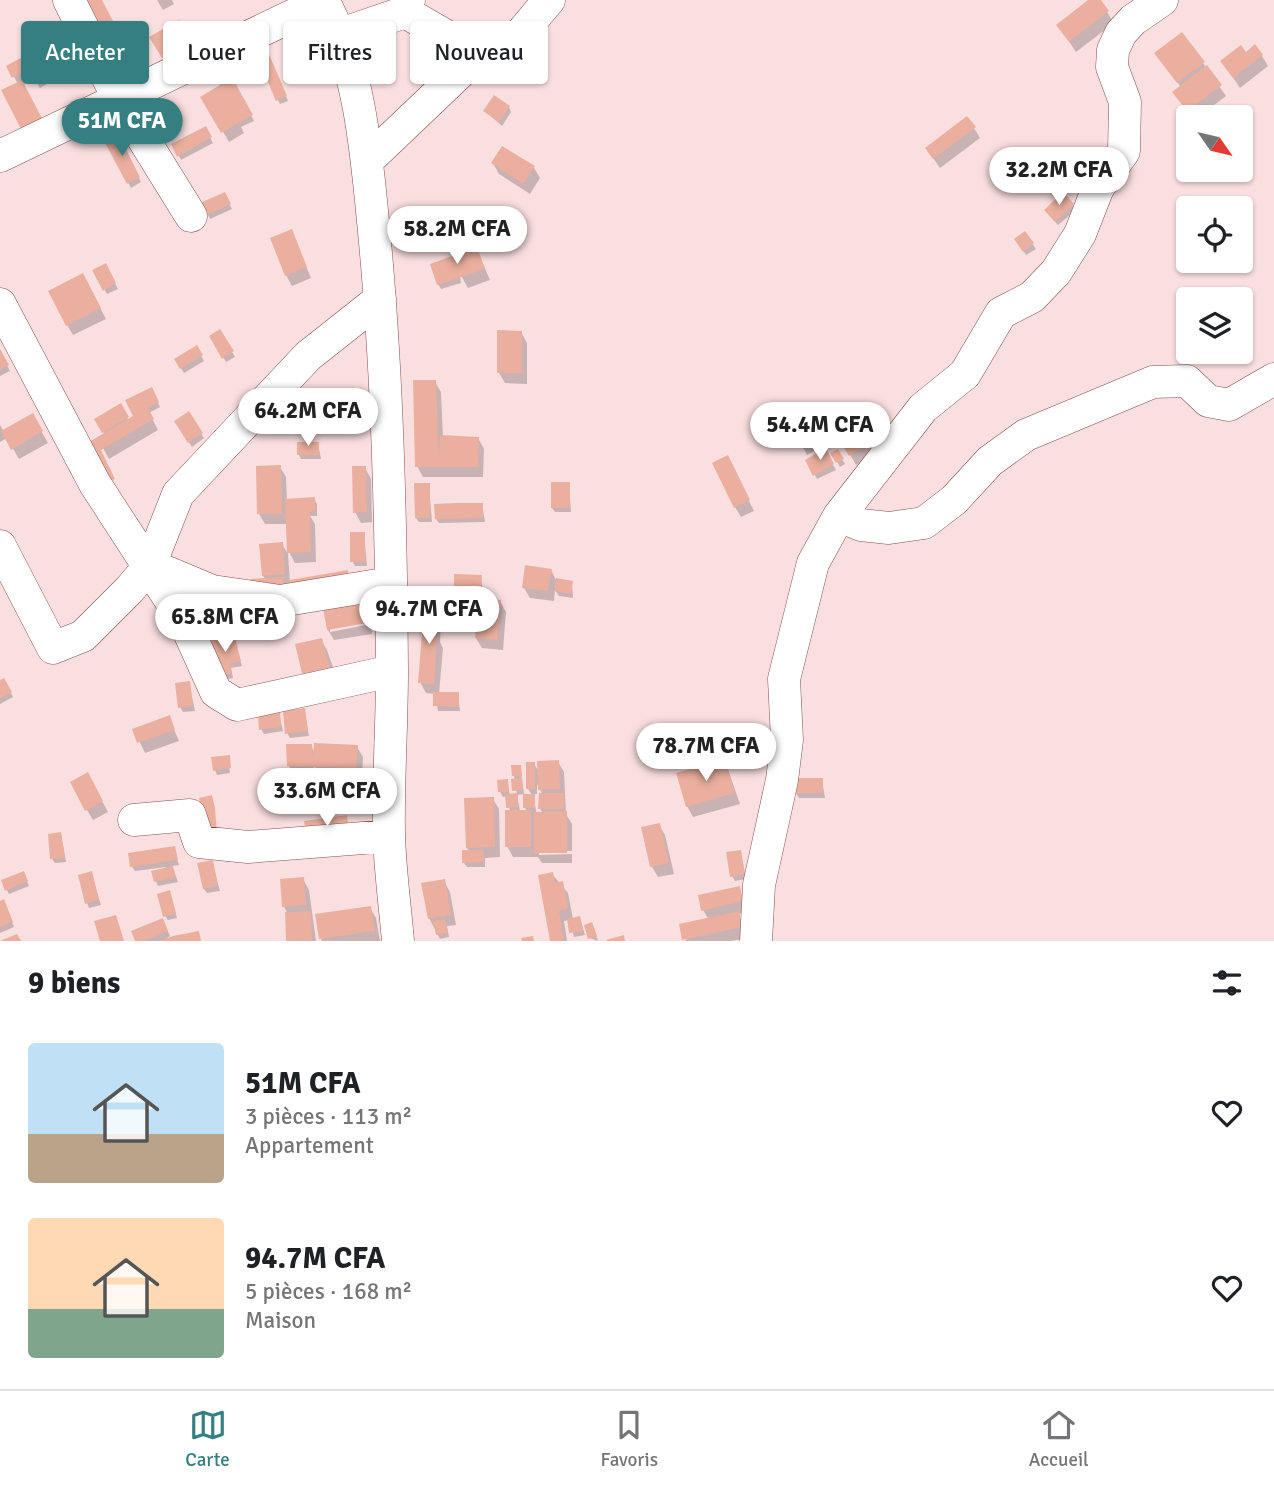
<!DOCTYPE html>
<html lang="fr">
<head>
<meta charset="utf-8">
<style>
	:root { --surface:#fff; --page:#f2f2f2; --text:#202124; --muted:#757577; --line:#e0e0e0; --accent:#367f81 }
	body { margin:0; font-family:Signika,sans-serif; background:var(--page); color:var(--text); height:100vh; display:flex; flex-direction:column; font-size:26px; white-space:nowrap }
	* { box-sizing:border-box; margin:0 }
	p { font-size:23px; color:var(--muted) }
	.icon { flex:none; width:38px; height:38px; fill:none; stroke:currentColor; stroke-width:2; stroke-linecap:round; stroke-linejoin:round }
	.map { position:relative; height:941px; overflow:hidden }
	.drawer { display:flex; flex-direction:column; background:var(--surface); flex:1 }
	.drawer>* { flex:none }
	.banner { position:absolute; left:21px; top:21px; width:700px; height:63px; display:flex; gap:14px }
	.needle { width:46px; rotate:124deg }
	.buttons { position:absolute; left:1176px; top:105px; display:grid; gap:14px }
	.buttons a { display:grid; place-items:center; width:77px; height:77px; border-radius:7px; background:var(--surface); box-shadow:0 2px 5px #0004; font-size:35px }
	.price { position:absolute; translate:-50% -60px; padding:0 16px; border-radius:24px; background:#fff; color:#222; font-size:23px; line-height:46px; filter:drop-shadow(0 2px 4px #0008) }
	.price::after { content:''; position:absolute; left:50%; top:42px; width:21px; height:16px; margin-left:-10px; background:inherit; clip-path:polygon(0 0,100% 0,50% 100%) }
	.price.active { background:var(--accent); color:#fff }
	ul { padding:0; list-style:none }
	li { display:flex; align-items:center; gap:21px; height:175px; padding:0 28px }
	li span { display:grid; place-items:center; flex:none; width:196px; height:140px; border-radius:7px; color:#555 }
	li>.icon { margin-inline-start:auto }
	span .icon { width:84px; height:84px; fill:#fffc; stroke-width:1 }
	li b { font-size:30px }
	h2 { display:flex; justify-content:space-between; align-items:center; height:84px; padding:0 28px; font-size:30px }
	.tag { padding:0 24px; border-radius:7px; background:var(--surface); box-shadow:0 2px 5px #0004; font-size:24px; line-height:63px }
	.tag.active { background:var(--accent); color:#fff }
	.tabs { display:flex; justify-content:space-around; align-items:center; height:98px; border-top:2px solid var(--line); background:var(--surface); font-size:19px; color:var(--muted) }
	.tabs a { display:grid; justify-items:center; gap:4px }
	.tabs .active { color:var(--accent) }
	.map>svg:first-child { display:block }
	.shadow { fill:#0003; fill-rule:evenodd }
	.building { fill:#eaaf9e }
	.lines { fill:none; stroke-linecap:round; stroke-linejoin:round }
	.minor-casing { stroke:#854f52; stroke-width:33 }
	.minor { stroke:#fff; stroke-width:32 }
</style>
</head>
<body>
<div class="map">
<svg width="1274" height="941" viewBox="0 0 1274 941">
	<rect width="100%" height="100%" fill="#fadfe0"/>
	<!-- shadow -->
	<path class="shadow" d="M87 0H100L117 32 108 37 123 65 115 69Z
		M157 0H172L174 4 163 10Z
		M1091 0H1099L1114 23 1076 52 1058 25Z
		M178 22 196 53 169 68 152 38Z
		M51 43 63 64 53 70 57 78 40 88 34 79 23 85 18 84 8 66Z
		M1245 54 1262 56 1268 66 1240 88 1222 61Z
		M270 58 288 101 280 104 278 100Z
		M1203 63 1226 96 1198 117H1191L1174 92 1181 87 1163 64Z
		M228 72 254 121 241 127 244 133 229 142 203 97 242 121Z
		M509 107 511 112 502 126 485 111Z
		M205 128 213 143 181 160 173 145Z
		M974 128 980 138 940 168 933 158Z
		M116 134 141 182 131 188 105 139Z
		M493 163 534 168 540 178 530 194 499 174Z
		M1001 165 1039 176 1042 181 1035 190Z
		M1063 194 1076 210 1058 225 1049 215Z
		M227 199 232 209 210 219 203 204Z
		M481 217 486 241 469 244 467 239Z
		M291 231 311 278 292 286 286 275Z
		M1025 233 1036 249 1026 255 1019 244Z
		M477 250 490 280 468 288 460 274 461 283 441 289 438 284Z
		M105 265 118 289 107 294 94 271Z
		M89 286 106 319 73 335 67 325Z
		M220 331 235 357 226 362 211 337Z
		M521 332 527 343V384L505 383 499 373Z
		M196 347 204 361 184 373 176 360Z
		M0 352 10 371 0 376Z
		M435 382 441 392 443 437 478 438 484 449 483 477H423L417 466Z
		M151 389 160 407 149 413 158 430 109 459 98 439 105 435 96 420 121 406 129 421 136 417Z
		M798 405 822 446 807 455 784 413Z
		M188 413 204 438 192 447 176 421Z
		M32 415 48 443 19 459 7 438 0 442V425L4 432Z
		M863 421 881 451 856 465 839 435Z
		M318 443 321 459H301L299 455Z
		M825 451 836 470 817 479 807 460Z
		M837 451 845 464 840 467 833 454Z
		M280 467 286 477 287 501 314 499 317 504V516H310L315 524 316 562 295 563 289 552 287 524H265L259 514Z
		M365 468 371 479 372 522 361 523 355 512Z
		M733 468 754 511 741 517 735 507Z
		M569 484 571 512H555L552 508Z
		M429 485 432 522H419L416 518Z
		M482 504 485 522 439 523 436 519Z
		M364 534 367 566H355L352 561Z
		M282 544 288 554 290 582 347 572 370 621 330 628V632L371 624 372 634 334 640 328 630 325 608 266 580 263 576Z
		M551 570 556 580 572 583 573 598 559 596 555 590 554 601 530 598 524 588Z
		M481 577 483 592H458L456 587Z
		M500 601 506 612 503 650 482 648 476 638Z
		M438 610 441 614 440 642 443 648 439 694H458L460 711H438L435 694 426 693 420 682Z
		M223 638 226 642 234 640 242 666 231 668 233 678 223 680Z
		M321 640 327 650 340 687 297 645Z
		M4 680 13 697 0 704V682Z
		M189 683 195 711 183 712 180 707Z
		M304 710 309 736 290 738 287 733Z
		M279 714 283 731 264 734 261 729Z
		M169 718 179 741 145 753 134 730Z
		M311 746 315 753 357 747 363 757 362 778 321 776 314 765V770H291L289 766Z
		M228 760 230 773 217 775 215 770Z
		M725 761 740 804 693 817 687 806Z
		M558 762 564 772 566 814 572 824V851H539V855L572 854V863H542L538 857H513L507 846 510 812 507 796 503 797 500 792 507 781 510 796 517 795 514 776 520 766 524 794 517 795 520 811H527L525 808 532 795 528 789 534 764 540 773ZM537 784 543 795 540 808 543 814 537 816 533 794H537Z
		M88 775 108 812 93 820 87 810Z
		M822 780 825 798H799L796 793Z
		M493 799 499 809 500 857 485 858V867H467L464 863 470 852 467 848Z
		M659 825 665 835 674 874 658 877 652 867Z
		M61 834 66 862 55 863 52 859Z
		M174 848 179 865 172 866 178 882 158 886 156 882 166 867 135 871 132 867Z
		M740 852 746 879 735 881 732 876Z
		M212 862 220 891 207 893 204 889Z
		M91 873 101 905 89 908 87 903Z
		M552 874 568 893 573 919 580 918 585 935 574 937 569 920 564 921 567 941H551Z
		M26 878 29 886 9 894 7 890Z
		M303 879 309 890 316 941H288L287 912 284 907Z
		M444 881 450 892 456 925 447 926 449 937 440 939 429 918Z
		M739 888 748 912 738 914 747 938 731 941H685L709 920 703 910Z
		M171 897 177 918 168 920 165 916Z
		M0 902 6 906 14 927 0 933Z
		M370 908 376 918 380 941H322L321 939Z
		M165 925 170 936 163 941H137Z
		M594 928 598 941 590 938Z"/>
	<!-- building -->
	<path class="building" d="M84 0H102L113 21 92 32Z
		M1088 0H1101L1109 11 1069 42 1056 25Z
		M179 20 191 42 162 58 149 37Z
		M107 31 122 59 111 66 96 37Z
		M1182 32 1205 62 1177 83 1154 53Z
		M52 41 58 53 48 58 56 72 36 84 27 70 12 78 6 66Z
		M1255 44 1263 55 1233 78 1220 61 1241 45 1246 52Z
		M268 52 287 96 276 101 257 56Z
		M1207 65 1222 85 1187 111 1172 92Z
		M228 70 253 115 221 133 200 97 220 85 216 77Z
		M22 80 44 122 23 133 1 90Z
		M494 95 510 106 499 122 483 111Z
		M967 116 976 127 933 159 925 148Z
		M206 126 212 137 177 157 171 144Z
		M117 132 140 177 127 184 103 139Z
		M502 146 535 166 523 184 491 163Z
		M1007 153 1040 175 1032 187 999 165Z
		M225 192 231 204 206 215 200 203Z
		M1063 192 1074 204 1055 222 1044 210Z
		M482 215 485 237 465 240 462 218Z
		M292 229 307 267 285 276 270 238Z
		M1025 231 1034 243 1023 252 1014 239Z
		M477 247 485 269 437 285 430 264Z
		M106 263 116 283 103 291 92 270Z
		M83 273 101 308 66 326 48 291Z
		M220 329 234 351 222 359 209 336Z
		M497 330 522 331V373H497Z
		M197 345 203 355 180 369 174 359Z
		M0 349 9 365 0 370Z
		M413 380H436L439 459 440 435 479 437 478 467H415Z
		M152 387 159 402 148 408 154 419 101 450 115 479 103 484 84 445 133 416 125 400Z
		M799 402 817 435 800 445 781 412Z
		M121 403 129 417 102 433 94 419Z
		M189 411 203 433 188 443 174 421Z
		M33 413 43 431 11 450 1 431Z
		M864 418 877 439 849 456 836 435Z
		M297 442H319V455H297Z
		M826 448 834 464 813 476 805 460Z
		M838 449 844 459 836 463 830 453Z
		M728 455 750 500 734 508 712 463Z
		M281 465 282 514H257L256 466Z
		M352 466H366L367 512 353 513Z
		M551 482H570V508H551Z
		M414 483H430V518H415Z
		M315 497 316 511 310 512 311 552 287 553 285 499Z
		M458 503H483V518L435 519 434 504Z
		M350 532H365V562H350Z
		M283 542 285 574 262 576 259 544Z
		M525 565 552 569 548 591 522 588Z
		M348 570 351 592 293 602 290 580Z
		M454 574 482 575 481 588 454 587Z
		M284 577 285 600 251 602 250 579Z
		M556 578 573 581 571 594 554 591Z
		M478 598 501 600 497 640 475 638Z
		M364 601 367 623 327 630 323 608Z
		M424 607 439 608 434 684 418 683Z
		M224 636 225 641 235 638 241 661 230 664 232 673 219 676 211 639Z
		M322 638 334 684 306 690 295 644Z
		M4 678 12 692 0 698V680Z
		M190 681 193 706 178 708 175 683Z
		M433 692H459V707L433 706Z
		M305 708 308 731 285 734 283 711Z
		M280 712 281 727 259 730 258 715Z
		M170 715 175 730 137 743 132 729Z
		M314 743 358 745 356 768 287 766 286 744H312L313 761Z
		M230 755 231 768 213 771 211 757Z
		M725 759 735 793 686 807 676 773Z
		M559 760 560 789 538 790 537 761Z
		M526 762H535V789H526Z
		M511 765H521L522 776H512Z
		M88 772 103 801 85 811 70 782Z
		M522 778 523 790 512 791 511 779Z
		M794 778H823V793H794Z
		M508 779 509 792H498L497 780Z
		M518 793V807L506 808 505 794Z
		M539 793H564V809H538Z
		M523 794H535V808H523Z
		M212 795 215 808 218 847 201 811 199 798Z
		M494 797 495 847 466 848 464 798Z
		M505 810H531V847H505Z
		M567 811V853H534V812Z
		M347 815 349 835 307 841 304 821Z
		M660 823 669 863 650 867 641 827Z
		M61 832 65 858 50 859 48 834Z
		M175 846 178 860 130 867 128 853Z
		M462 850H483L484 862 462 863Z
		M741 850 745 874 730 877 726 852Z
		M213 860 218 886 203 889 197 863Z
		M173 866 176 877 154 882 151 871Z
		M24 871 28 881 5 891 1 880Z
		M92 871 99 900 85 904 78 875Z
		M553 872 555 883 563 881 568 909 559 911 564 941H550L538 875Z
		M304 877 306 905 282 907 280 879Z
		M445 879 451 915 428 919 421 883Z
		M740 886 743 901 701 911 698 895Z
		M170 890 176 913 163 917 157 894Z
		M4 899 13 922 0 927V901Z
		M371 906 375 931 319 939 315 914Z
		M311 911 312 940 286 941 285 912Z
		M739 911 742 927 682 940 679 924Z
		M116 915 124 941H100L94 921Z
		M580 916 583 931 569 933 567 919Z
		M163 918 168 931 144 941H135L131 931Z
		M445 919 448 933 436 935 433 921Z
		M592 922 597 936 588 939 584 925Z
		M199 931 201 941H160L173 936Z
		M17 934 21 941H0Z
		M624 935 625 941H607L606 940Z
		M533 936 534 941H522L521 938Z"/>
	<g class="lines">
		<defs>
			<path id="minor" d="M69 0 118 98 191 216
				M323 0C362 72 367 161 375 242 388 384 391 528 392 671 392 726 388 780 389 835 390 870 395 906 398 941
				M405 12 448 37 472 61
				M341 34 405 12 409 0
				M0 156 323 1
				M367 161 472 61 508 49 549 0
				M0 304 95 484 184 621 216 692 237 705 392 671
				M839 516 861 525 889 528 924 523 954 500 990 461 1026 435 1153 382 1187 381 1208 401 1229 405 1274 379
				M0 546 53 648 83 636 130 589 150 565 178 494 308 356 380 299
				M150 565 212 591 280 601 390 583
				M134 820 190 815 199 842 248 847 389 836
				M756 941 759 885 782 780 787 740 784 679 813 563 839 516 923 408 965 374 1001 313 1032 297 1056 272 1080 234 1098 188 1124 151 1125 102 1112 67 1113 50 1121 33 1133 20 1162 0"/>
		</defs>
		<!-- minor casing -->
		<use href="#minor" class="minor-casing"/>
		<!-- minor -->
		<use href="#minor" class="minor"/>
	</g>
</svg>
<div class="buttons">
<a><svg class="needle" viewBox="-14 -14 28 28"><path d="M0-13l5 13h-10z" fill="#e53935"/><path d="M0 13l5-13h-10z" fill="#757577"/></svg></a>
<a><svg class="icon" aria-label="locate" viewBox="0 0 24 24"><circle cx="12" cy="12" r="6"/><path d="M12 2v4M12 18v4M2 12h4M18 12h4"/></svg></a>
<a><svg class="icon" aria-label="layers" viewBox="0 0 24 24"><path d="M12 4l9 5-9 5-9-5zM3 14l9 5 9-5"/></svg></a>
</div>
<b class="price active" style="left:122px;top:158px">51M CFA</b>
<b class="price" style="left:1059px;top:207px">32.2M CFA</b>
<b class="price" style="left:457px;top:266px">58.2M CFA</b>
<b class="price" style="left:308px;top:448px">64.2M CFA</b>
<b class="price" style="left:820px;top:462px">54.4M CFA</b>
<b class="price" style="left:429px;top:646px">94.7M CFA</b>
<b class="price" style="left:225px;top:654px">65.8M CFA</b>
<b class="price" style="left:706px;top:783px">78.7M CFA</b>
<b class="price" style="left:327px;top:828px">33.6M CFA</b>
<div class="banner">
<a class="tag active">Acheter</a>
<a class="tag">Louer</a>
<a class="tag">Filtres</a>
<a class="tag">Nouveau</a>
</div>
</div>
<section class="drawer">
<h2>9 biens<svg class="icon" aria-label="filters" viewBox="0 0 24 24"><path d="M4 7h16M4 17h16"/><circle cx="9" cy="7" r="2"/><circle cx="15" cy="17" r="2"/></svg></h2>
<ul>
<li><span style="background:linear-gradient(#bfe0f5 65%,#b9a48a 0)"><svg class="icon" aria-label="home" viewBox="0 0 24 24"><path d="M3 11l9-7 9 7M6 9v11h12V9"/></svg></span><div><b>51M CFA</b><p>3 pièces · 113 m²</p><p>Appartement</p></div><svg class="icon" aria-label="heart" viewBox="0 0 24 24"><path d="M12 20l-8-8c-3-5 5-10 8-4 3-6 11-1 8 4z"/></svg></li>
<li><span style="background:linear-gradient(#ffd9b3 65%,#7fa58c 0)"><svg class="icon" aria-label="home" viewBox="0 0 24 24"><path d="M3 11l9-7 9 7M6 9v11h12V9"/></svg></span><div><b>94.7M CFA</b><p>5 pièces · 168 m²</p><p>Maison</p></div><svg class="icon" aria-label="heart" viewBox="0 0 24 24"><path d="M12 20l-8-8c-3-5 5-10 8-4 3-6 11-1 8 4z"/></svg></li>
</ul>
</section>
<nav class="tabs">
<a class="active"><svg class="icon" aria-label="map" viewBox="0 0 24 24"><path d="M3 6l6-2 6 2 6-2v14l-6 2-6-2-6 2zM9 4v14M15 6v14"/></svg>Carte</a>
<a><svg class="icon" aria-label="saved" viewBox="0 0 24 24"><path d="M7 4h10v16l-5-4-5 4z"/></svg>Favoris</a>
<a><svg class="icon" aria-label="home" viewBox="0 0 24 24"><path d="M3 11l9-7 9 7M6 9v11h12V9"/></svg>Accueil</a>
</nav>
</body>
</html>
